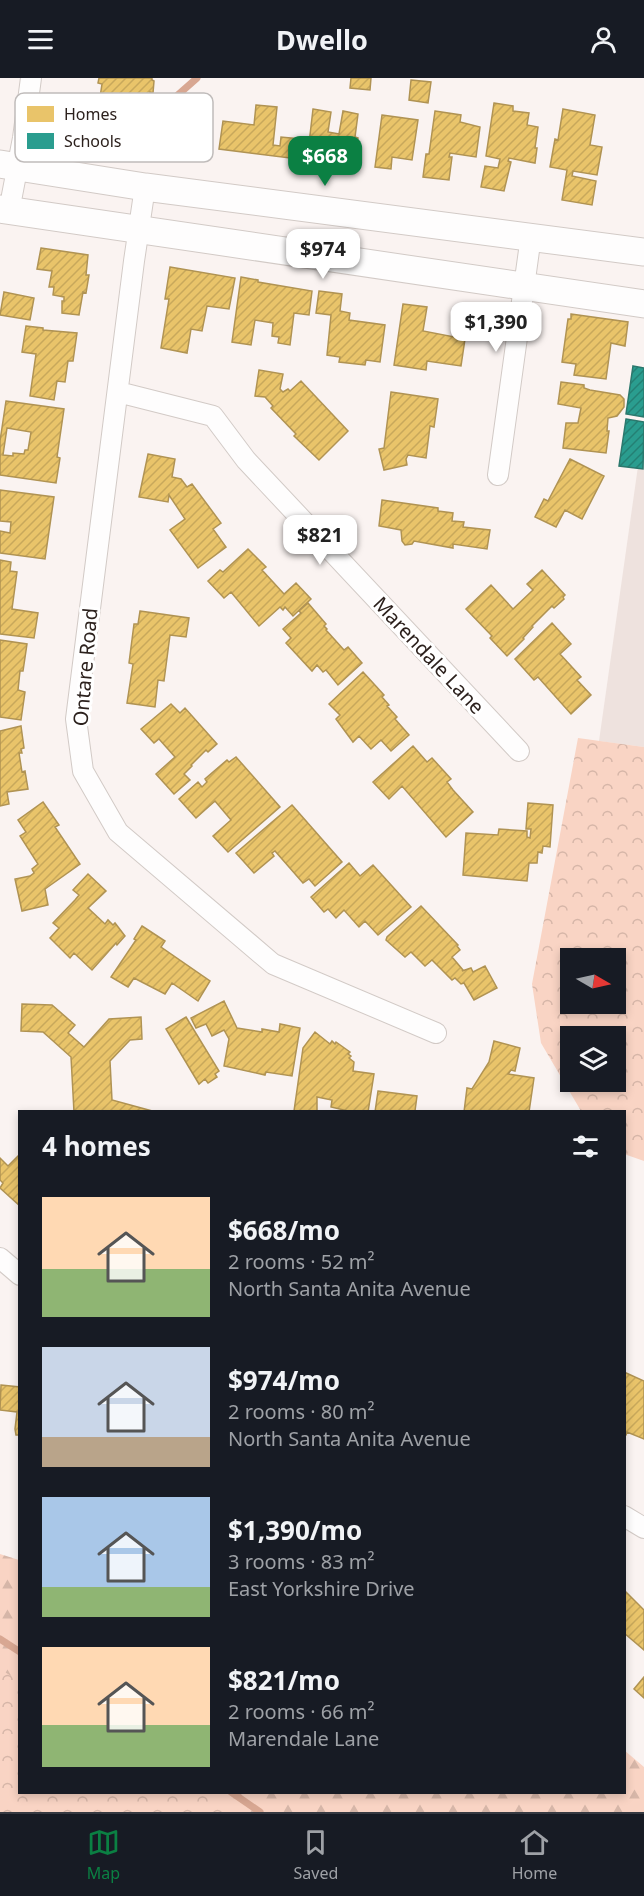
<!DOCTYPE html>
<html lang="en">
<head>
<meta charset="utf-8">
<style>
	:root { --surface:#171b24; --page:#242831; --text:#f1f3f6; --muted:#9ea1a6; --line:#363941; --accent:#0b8043 }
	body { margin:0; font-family:"Noto Sans",sans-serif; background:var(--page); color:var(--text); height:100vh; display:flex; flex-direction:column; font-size:22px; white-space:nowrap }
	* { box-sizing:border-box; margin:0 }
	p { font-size:20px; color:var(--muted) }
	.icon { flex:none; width:33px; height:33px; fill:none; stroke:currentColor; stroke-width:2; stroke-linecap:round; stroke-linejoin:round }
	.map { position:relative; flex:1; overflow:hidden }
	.details { position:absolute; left:18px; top:1032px; width:608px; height:684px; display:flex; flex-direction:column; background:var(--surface); border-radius:0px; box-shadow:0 3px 9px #0003 }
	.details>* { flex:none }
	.needle { width:39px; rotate:99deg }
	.controls { position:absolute; left:560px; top:870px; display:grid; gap:12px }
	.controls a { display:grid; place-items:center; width:66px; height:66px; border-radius:0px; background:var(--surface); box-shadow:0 3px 9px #0003; font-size:30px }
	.price { position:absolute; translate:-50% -51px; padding:0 14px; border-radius:12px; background:#fff; color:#222; font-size:20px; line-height:39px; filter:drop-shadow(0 2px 3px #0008) }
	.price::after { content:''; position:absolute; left:50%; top:36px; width:18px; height:14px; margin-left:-9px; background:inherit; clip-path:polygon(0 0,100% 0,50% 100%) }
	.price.selected { background:var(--accent); color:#fff }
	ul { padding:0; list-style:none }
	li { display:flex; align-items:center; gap:18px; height:150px; padding:0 24px }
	li span { display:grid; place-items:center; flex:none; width:168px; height:120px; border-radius:0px; color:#555 }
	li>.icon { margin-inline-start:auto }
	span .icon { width:72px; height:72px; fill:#fffc; stroke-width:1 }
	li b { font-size:26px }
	h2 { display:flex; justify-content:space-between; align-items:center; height:72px; padding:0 24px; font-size:26px }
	header { display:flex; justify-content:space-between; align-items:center; height:78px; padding:0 24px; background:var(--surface); font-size:27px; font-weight:700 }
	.menu { display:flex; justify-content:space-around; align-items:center; height:84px; border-top:2px solid var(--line); background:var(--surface); font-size:16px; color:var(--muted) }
	.menu a { display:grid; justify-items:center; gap:3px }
	.menu .selected { color:var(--accent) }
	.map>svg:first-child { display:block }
	.built { fill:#eee2de }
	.forest { fill:url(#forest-firs) }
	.park { fill:url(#park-crowns); fill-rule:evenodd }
	.homes { fill:url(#homes-hatch); stroke:#b09353; stroke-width:1.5; fill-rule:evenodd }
	.schools { fill:url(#schools-hatch); stroke:#2b786d; stroke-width:1.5 }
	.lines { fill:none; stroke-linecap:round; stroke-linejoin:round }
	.stream { stroke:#d8a792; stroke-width:7 }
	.street-casing { stroke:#d2cac6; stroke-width:22 }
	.secondary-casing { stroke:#d2cac6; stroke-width:29 }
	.street { stroke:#fefdfd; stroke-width:20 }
	.secondary { stroke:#fefdfd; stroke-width:27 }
	.labels { text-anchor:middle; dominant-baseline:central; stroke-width:6; stroke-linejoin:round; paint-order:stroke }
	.street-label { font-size:20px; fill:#2c211d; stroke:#fff }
	.key { fill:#fff; stroke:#c0bcbb; stroke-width:1.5 }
	.key-label { font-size:16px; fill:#2c211d }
</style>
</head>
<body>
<header><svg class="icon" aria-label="menu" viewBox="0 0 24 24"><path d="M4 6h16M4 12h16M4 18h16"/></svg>Dwello<svg class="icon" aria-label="person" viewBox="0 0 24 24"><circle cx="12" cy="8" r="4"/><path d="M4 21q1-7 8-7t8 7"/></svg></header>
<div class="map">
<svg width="644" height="1734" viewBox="0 0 644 1734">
	<defs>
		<pattern id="forest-firs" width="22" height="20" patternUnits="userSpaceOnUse" patternTransform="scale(1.5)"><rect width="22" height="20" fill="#f9d4c4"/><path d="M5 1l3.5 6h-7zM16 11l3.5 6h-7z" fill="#d6b6a8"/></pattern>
		<pattern id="park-crowns" width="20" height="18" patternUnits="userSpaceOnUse" patternTransform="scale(1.5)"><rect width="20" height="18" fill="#f9d4c4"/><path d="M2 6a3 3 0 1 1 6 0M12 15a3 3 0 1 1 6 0" fill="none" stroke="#d6b6a8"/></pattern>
		<pattern id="homes-hatch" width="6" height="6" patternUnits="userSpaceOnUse" patternTransform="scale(1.5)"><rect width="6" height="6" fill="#e9c46a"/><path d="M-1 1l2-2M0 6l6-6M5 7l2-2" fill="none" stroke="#c8a85b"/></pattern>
		<pattern id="schools-hatch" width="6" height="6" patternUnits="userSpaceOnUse" patternTransform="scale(1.5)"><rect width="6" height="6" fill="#2a9d8f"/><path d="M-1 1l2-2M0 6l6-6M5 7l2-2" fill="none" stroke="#248074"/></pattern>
	</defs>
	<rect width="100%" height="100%" fill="#faf3f1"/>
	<!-- built -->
	<path class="built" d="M644 346V669L599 663Z"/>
	<!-- forest -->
	<path class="forest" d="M0 1476 19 1482 20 1714H624V1672L644 1689V1734H0Z"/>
	<!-- park -->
	<path class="park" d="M578 660 644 669V1083L624 1076V1034L581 1033 541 965 532 906ZM570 880H615V926H570ZM570 958H615V1004H570Z
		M0 1591 19 1603 20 1714 207 1715 240 1734H0Z"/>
	<!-- homes -->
	<path class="homes" d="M99 0H152V2L154 3 153 15 150 14 149 20 145 19V23H141L140 27 132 26 127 51 96 46 102 6 98 5Z
		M351 0H371L370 12 350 10Z
		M411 2 431 4 428 25 409 22Z
		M494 25 513 28V33L529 35 527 47 538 49 535 70H537L535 85 509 80 508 83 511 84 504 113 481 109 485 88 498 90 500 81 486 78Z
		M256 27 277 29 273 67 280 68 281 59 301 61 298 81 219 71 223 43 254 47Z
		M313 31 331 34 328 54 339 56 343 33 358 36 355 59 358 60 356 67H354L351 86 341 85V87L328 85V88L307 83Z
		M563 31 595 37 590 67 602 69 597 97 573 93 572 98 596 103 592 127 562 122 567 92 550 89 555 61 558 62Z
		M435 33 461 37 460 44 480 49 476 79 450 75 449 79H452L449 102 423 99 426 76H429Z
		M382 37 418 42 412 82 392 79 391 91 375 89Z
		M41 170 88 177 86 197H89L86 215 83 214 79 237 62 235V223H64V219L53 217 54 209H49L52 193 37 191Z
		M170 189 235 200 229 231 207 228 202 253 191 251 187 275 161 270 169 221H165Z
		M241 199 258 202V204L312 213 309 237 294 235 290 267 278 265 279 259 272 258 273 245 255 242 251 267 232 264Z
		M319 213 342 216 340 233 350 235 349 242 385 247 380 284 366 282 365 287 339 284 340 279 327 277 331 237 316 235Z
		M4 214 34 220 30 242 0 237Z
		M403 226 427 229 423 253 465 261 461 288 427 283 426 292 394 287Z
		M571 236 628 244 625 268 611 265 606 301 574 297 576 286 562 284 568 241H571Z
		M26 248 43 250V252L77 255 73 283H68L65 304 57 303 54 322 30 318 36 276 22 274Z
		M259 292 283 296 280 311 283 314 288 311 290 313 301 303 348 353 319 382 294 358 296 356 271 330 273 328 265 319 255 318Z
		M561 304 584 307V310L590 312 620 317 624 321V329L617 338 608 340 607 353H609L606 375 563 370 566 345H578L581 330 558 326Z
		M391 314 438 321 434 349 430 348 426 380 408 377 406 381 407 387 384 392 379 371 384 370Z
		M6 323 64 331 57 379 60 380 56 405 0 397V363ZM7 350 31 354 28 372H25L24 376 13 375V378L3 377Z
		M148 376 175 381 172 399 181 401 187 409 192 406 221 445 213 451 226 469 198 490 170 452 185 441 169 417 168 424 139 419Z
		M570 381 604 398 582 441 565 432 556 449 535 439 544 421 548 423Z
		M0 412 54 419 45 481 0 475V453L10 455 11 444 0 443Z
		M382 422 438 430V433L453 435 452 443 464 444 463 449 490 452 487 471 453 466V470L414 463 412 466 405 467 402 463 401 452 379 448Z
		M248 471 266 489 262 492 284 516 296 505 311 521 293 538 285 529 283 532 280 529 259 548 231 514 224 520 208 503 220 492 223 494Z
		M0 482 11 484 10 493 17 494 12 531 38 535 34 560 0 556Z
		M542 492 565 517 563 519 564 521 554 530 552 528 532 548 533 549 523 560 524 561 507 578 490 560 492 558 466 531 491 507 513 531 533 512 527 506Z
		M308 525 326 546 324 548 327 551 326 552 344 572 348 569 362 585 338 607 326 592 323 594 317 587 312 593 286 565 291 560 283 551 301 535 299 533Z
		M140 533 189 540 186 559 170 557 164 603 158 602 155 629 127 625 133 586 129 585 134 546H138Z
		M552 545 571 566 560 576 581 599 577 602 591 617 571 636 538 599 534 602 515 581Z
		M0 562 27 566 23 593H20L18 612 25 614 21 642 0 639Z
		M363 594 384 617 382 619 389 627 387 628 397 639 395 641 409 657 391 673 381 662 371 671 359 658 353 664 336 641 340 637 329 626Z
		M171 626 180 635 185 630 217 666 208 674 206 672 191 687 192 688 184 696 190 702 174 716 156 696 175 679 159 661 154 665 141 651Z
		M21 648 24 670 21 671 22 675H19L22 694 25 693 28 711 7 714 9 726 0 728V653Z
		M413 668 427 684 432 680 451 701 447 704 453 712 473 734 446 759 402 708 389 721 373 704Z
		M236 679 280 729 228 774 213 758 231 742 215 723 196 740 179 721 198 704 202 709 207 704 205 701 227 682 229 684Z
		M43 724 59 747 55 749 80 786 45 811 48 827 22 833 15 801 30 798 34 795 32 791 38 786 20 758 26 754 18 742Z
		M528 725 553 727 550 769 543 768 542 775 538 774 537 785H529L527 803 463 797 466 755 498 757 499 751 527 753V759L530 760 531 751H526Z
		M292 727 342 784 315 808 309 801 303 805 275 773 272 775 274 778 254 795 236 775Z
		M349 785 360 798 373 787 411 829 378 857 365 843 359 849 344 832 336 840 328 831 324 834 311 819Z
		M88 796 106 813 88 830 105 846 108 842 113 847 115 845 125 858 117 867 116 865 92 892 74 875 70 880 50 860 59 850 53 845 75 822 79 817 73 812Z
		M421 828 458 867 457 868 460 872 452 879 463 892 462 893 471 890 473 894 485 888 497 910 474 922 464 905 461 906 455 900 452 902 432 882 425 888 411 874 405 879 386 862 387 859Z
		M142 848 165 863 161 869 210 903 198 923 172 905 165 916 134 900 128 909 111 899 136 862 134 861Z
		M224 923 237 950 262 954V951L279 954 280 946 300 950 292 998 266 994 265 997 224 988 229 961 224 952 212 958 206 946 196 950 191 940Z
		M22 926 52 927 75 947 68 955 84 969 109 941 141 939 142 961 130 962 110 983 112 1022 156 1034H74L71 979 43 954 21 953Z
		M186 939 219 993 215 996 217 999 208 1005 205 1001 199 1006 166 951Z
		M315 954 330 966 332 963 335 966 336 964 350 974 348 976 351 978 349 980 354 984 353 993 374 996 368 1034H352L331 1029 332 1022 317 1019V1034L294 1033 303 970Z
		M494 963 520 970 515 993 511 992 508 996 534 1000 529 1034H464L467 1010 472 1011 489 984Z
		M378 1013 417 1018 415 1033 418 1034H375Z
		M19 1077 20 1078V1128L0 1110 3 1105 0 1102V1080L8 1088Z
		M624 1294 644 1303V1361L627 1354 626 1357H624Z
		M1 1307 20 1309V1357H16L15 1351 17 1334 0 1332Z
		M624 1512 644 1532V1572L624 1555Z
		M644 1599V1620L634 1611Z"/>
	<!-- schools -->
	<path class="schools" d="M633 288 644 290V339L626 336Z
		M626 341 644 344 643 391 619 388Z"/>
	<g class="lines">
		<!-- stream -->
		<path class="stream" d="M121 67 197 0
			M0 1561 20 1574
			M231 1714 260 1734"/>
		<defs>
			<path id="street" d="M145 109 134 183 76 641 83 693 118 754 273 886 436 955
				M9 133 23 60 31 0
				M118 314 213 338 246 382 519 673
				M498 397 531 158
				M0 1180 20 1197
				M624 1438 644 1450"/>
			<path id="secondary" d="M0 86 145 109 644 174
				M0 131 644 226"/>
		</defs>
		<!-- street casing -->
		<use href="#street" class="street-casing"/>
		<!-- secondary casing -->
		<use href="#secondary" class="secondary-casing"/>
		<!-- street -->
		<use href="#street" class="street"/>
		<!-- secondary -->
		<use href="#secondary" class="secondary"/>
	</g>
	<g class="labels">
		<!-- street labels -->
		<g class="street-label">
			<text transform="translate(429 577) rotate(47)">Marendale Lane</text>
			<text transform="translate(85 589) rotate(-85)">Ontare Road</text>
		</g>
	</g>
	<!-- legend -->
	<rect x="15" y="15" width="198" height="69" rx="9" class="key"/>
	<rect x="27" y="28" width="27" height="16" fill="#e9c46a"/>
	<rect x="27" y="55" width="27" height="16" fill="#2a9d8f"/>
	<g class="key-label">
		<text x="64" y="42">Homes</text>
		<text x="64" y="69">Schools</text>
	</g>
</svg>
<div class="controls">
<a><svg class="needle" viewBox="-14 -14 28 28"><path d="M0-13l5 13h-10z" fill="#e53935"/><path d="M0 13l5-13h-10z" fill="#9ea1a6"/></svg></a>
<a><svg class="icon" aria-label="layers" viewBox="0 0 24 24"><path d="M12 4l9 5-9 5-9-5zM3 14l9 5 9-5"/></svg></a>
</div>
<b class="price selected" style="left:325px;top:109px">$668</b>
<b class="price" style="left:323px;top:202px">$974</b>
<b class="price" style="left:496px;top:275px">$1,390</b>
<b class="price" style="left:320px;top:488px">$821</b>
<section class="details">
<h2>4 homes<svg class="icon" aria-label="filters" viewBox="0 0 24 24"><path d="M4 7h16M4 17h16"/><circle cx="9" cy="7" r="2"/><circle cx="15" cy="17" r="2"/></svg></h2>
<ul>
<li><span style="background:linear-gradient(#ffd9b3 60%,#8fb573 0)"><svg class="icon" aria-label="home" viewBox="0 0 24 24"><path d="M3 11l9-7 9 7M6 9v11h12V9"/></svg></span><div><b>$668/mo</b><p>2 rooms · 52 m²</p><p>North Santa Anita Avenue</p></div></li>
<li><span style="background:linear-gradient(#c9d6e8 75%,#b9a48a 0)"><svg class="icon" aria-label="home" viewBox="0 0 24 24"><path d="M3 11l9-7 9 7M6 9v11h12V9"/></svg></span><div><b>$974/mo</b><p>2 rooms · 80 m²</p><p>North Santa Anita Avenue</p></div></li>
<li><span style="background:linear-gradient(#a9c7e8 75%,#8fb573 0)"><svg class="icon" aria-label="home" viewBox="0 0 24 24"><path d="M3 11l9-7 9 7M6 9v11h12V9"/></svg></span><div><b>$1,390/mo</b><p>3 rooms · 83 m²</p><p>East Yorkshire Drive</p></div></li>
<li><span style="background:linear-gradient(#ffd9b3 65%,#8fb573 0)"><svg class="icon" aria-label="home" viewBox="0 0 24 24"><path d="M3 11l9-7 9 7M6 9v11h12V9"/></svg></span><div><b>$821/mo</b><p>2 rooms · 66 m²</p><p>Marendale Lane</p></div></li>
</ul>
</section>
</div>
<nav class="menu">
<a class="selected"><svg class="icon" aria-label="map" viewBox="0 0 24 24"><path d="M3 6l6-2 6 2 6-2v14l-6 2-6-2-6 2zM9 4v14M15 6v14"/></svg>Map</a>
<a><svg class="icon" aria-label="saved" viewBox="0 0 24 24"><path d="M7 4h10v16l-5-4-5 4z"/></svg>Saved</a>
<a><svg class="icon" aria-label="home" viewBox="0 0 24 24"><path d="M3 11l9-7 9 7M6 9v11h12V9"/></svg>Home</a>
</nav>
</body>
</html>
